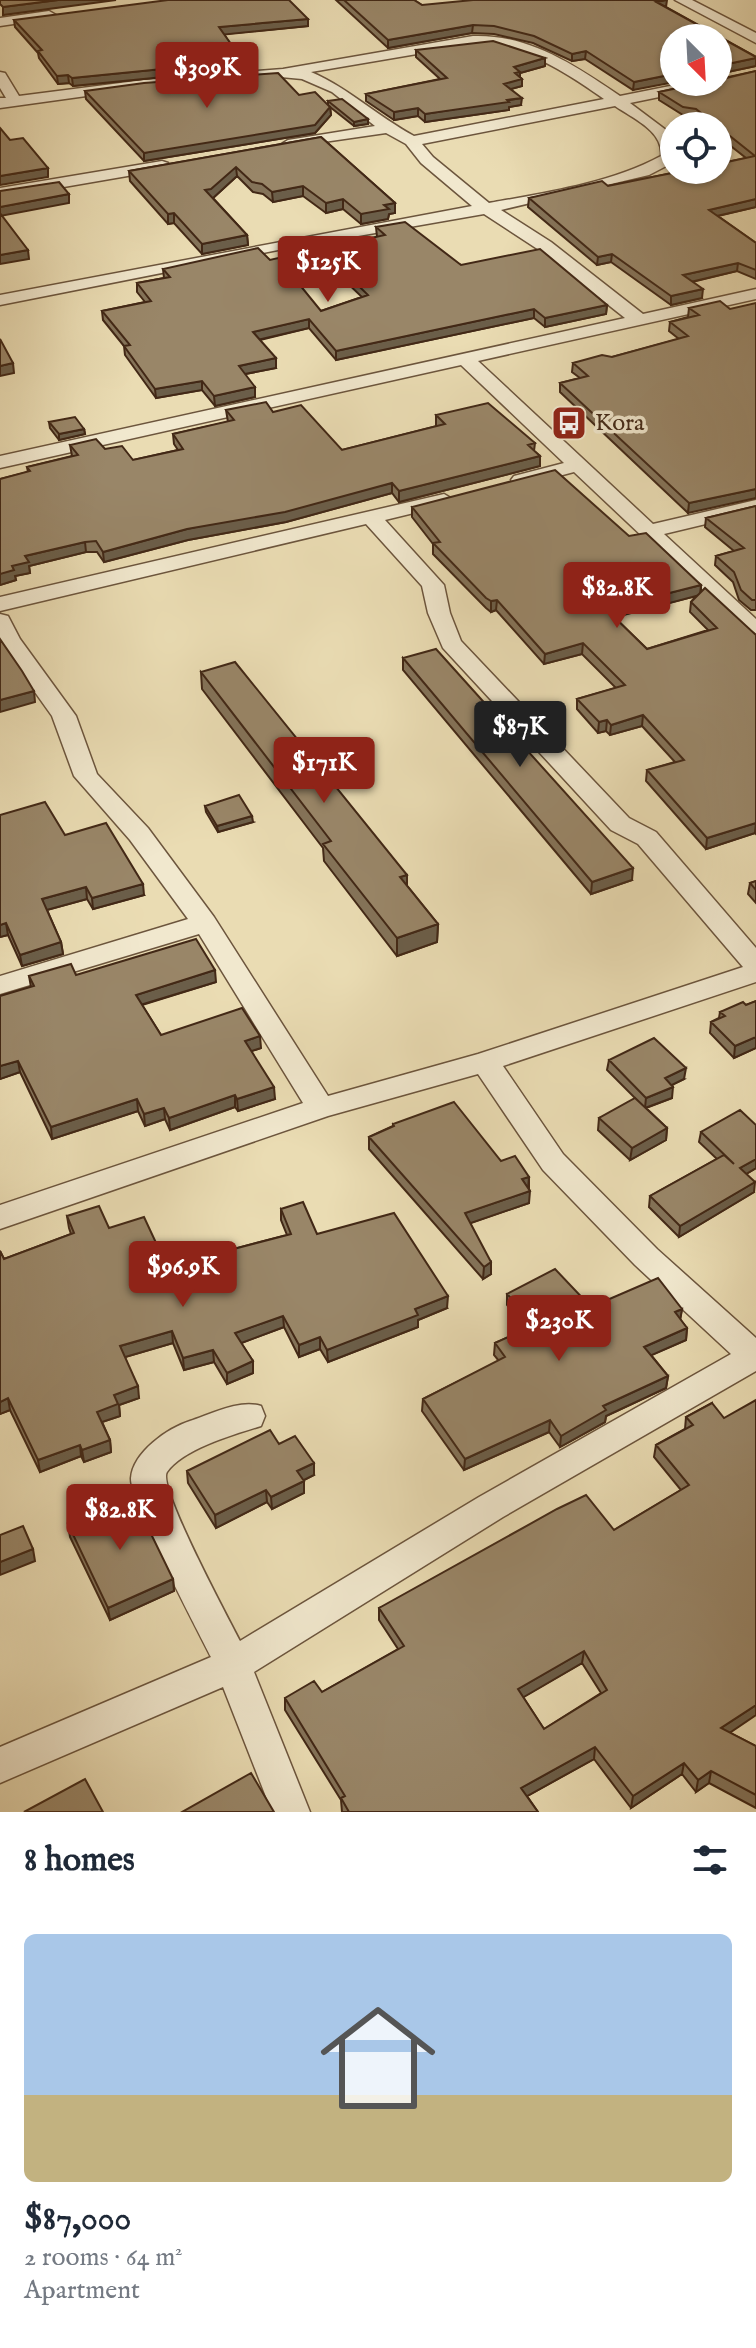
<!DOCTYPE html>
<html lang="en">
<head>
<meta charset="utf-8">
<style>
	:root { --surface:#fff; --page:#f6f6f7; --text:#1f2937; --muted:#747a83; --accent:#8f2418 }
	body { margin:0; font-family:"IM FELL English",serif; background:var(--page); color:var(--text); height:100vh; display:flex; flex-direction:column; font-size:30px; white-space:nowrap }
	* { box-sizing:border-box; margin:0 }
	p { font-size:26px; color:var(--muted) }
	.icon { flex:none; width:44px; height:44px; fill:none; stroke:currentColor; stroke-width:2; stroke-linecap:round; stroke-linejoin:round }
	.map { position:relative; height:1812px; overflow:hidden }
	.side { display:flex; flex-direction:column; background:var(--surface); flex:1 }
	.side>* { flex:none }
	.needle { width:52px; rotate:156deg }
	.fabs { position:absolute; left:660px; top:24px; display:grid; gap:16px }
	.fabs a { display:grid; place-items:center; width:72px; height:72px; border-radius:50%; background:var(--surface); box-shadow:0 2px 6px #0004; font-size:40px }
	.price { position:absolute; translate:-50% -68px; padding:0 18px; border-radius:8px; background:var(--accent); color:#fff; font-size:26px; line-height:52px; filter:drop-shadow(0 2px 4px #0008) }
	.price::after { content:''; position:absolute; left:50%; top:48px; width:24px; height:18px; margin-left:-12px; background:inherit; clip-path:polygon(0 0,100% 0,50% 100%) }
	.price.active { background:#222; color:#fff }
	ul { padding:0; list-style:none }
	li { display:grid; align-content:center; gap:16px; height:424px; padding:0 24px }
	li span { display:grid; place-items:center; height:248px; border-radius:12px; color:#555 }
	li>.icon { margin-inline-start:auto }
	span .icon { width:144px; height:144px; fill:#fffc; stroke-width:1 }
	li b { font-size:34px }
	h2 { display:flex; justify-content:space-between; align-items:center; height:96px; padding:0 24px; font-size:34px }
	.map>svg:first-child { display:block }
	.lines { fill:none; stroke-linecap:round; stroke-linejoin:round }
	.minor-casing { stroke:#6c553d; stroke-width:3 }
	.minor { fill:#f1e8ce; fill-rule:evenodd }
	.wall { fill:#847359; stroke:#422816; stroke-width:2; fill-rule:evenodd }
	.shaded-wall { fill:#6b5e49; stroke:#422816; stroke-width:2 }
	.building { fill:#998668; stroke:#422816; stroke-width:2; fill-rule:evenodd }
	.labels { text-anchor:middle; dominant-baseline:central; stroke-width:7; stroke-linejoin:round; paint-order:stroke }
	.far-poi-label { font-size:24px; fill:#422816; stroke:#f1e8ce; text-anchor:start }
</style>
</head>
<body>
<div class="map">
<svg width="756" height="1812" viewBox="0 0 756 1812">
	<rect width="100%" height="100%" fill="#eadcb3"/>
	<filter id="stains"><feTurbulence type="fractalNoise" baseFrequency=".0025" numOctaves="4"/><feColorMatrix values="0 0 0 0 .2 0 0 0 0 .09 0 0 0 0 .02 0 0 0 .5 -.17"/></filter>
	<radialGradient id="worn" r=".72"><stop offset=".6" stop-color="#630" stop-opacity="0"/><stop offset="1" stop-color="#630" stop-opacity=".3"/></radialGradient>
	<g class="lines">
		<defs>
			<path id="minor" d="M675 0H692L756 33V43Z
				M49 11 56 15 54 18 0 26V18Z
				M473 36C529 34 576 66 620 96L690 82H718V79L720 82 713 86 630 103 670 133 674 139V162L649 175 501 210 551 242 643 314 756 289V299L478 361 653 524 756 500V512L664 534 756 619V638L748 636 574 472 521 486 514 484 511 480 514 476 564 463 461 365 0 468V456L625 318 539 250 484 214 278 250 0 305V295L472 206 421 163 406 144 386 133 282 148 280 145 288 140 375 126 332 92 302 79 270 76 144 88 0 108V98H6L0 88V72L5 73 19 96 144 80 283 69ZM493 45C535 52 570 75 604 99L414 136C377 116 350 89 311 72L464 46ZM615 106C632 118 664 131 661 156 611 183 546 193 489 203L433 157 422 144Z
				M162 161 168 163V169L0 198V188Z
				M444 494 454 500 451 504 385 520 444 585 450 613 461 641 629 818 656 832 756 948V982L503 1066 563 1154 657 1249 756 1338V1371L503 1517 254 1672 310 1812H272L223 1687 0 1783V1747L211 1657C196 1627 130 1503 131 1478 133 1452 168 1428 190 1421 211 1414 240 1399 261 1406L265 1416 261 1426C235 1434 183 1449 167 1472 157 1487 229 1619 240 1641L479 1497 731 1354 635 1265 543 1170 478 1074 328 1116 0 1229V1205L303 1103 199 934 0 994V976L188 919 130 840 74 776 52 716 0 643V614L8 616 20 639 76 716 97 774 148 828 214 917 328 1096 478 1054 743 967 638 844 611 830 443 648 428 613 422 586 366 524 0 611V597Z"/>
		</defs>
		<!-- minor casing -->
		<use href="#minor" class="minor-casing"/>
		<!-- minor -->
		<use href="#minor" class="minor"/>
	</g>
	<!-- wall -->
	<path class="wall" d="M336 0H414L422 5 666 7 756 57V66L718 74V38L633 90 585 59 572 61 533 43 494 34 472 33 388 48Z
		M14 20 308 26 224 34 244 69 73 86 69 83 58 84 39 58 38 53 15 27Z
		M416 50 545 66 520 73V77L522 79V86L511 89 521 105 509 107V110L425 122 418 116 394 120 366 101V94L440 79 416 57Z
		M756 71V207L718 216 756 243V279L737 271 692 282 702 298 671 305 611 262 597 265 528 207 529 198 608 186 746 158 718 136V126H706L695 117 683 115 659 100V92Z
		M85 91 299 95 328 105V101L368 119V124L354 126 330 107 331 115 315 133 144 161 86 99Z
		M321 137 395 203V213L389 214 388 219 361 224 343 209 326 213 303 196 273 202 263 194 253 192 237 176 213 198 247 235 248 245 202 254 174 223 168 224 130 181 129 171Z
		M376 227 461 265 607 305 606 314 545 327 534 318 336 360 309 328 260 340 276 368 245 374 255 397 215 406 202 390 156 398 125 355 124 346 103 320 102 311 145 302 137 292V283L164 278 163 269 321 311 362 297 321 258V249L377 237Z
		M689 308 730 309 688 513 560 392V383L580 378 572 372 573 363 612 357 679 339 669 331 670 322 688 317Z
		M226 410 273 412 342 450 437 426 436 425V415L535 443 534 451 540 456V466L399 502 392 493 286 522 188 540 104 562 97 552H86L29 566 30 573 15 576 16 580 0 585V479L28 472 27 467 72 456 70 445 105 449 133 460 178 450 174 444 173 434 228 422Z
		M49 422 84 429 85 434 59 440 50 428Z
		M756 506V610H751L739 600 733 582 715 565 716 556 734 551 705 527 706 518Z
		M412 507 629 536 701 585V592L756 635V834L755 833 706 849 646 781 647 770 675 762 642 726 610 735 606 731 598 733 577 709V699L616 688 582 654 544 664 496 610 491 612 486 608 433 554V544L412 517ZM696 596 691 602 690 612 708 630 647 649 614 617Z
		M403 658 632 880 591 894 403 670Z
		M201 672 407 875V886L438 924 437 942 397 956 324 861 323 848 202 689Z
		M205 806 253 822 218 832 206 812Z
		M0 815 65 835 144 895 93 909 87 899 47 910 61 942 63 954 22 966 8 935 0 937Z
		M756 881V903L748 894 750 883Z
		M76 975 216 982 142 1005 161 1035 261 1048 251 1051 275 1099 238 1111 235 1107 170 1130 165 1119 145 1126 138 1111 52 1139 20 1072 0 1079V996L31 987 29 976Z
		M756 1001V1048L734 1058 710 1033 711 1022 719 1018 720 1012 746 1005Z
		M609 1060 684 1079 671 1085 672 1098 646 1108 667 1128 666 1140 630 1160 598 1130 599 1118 641 1104 607 1070Z
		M393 1124 501 1161 529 1177V1203L470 1223 491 1274 483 1279 369 1149V1137L393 1126Z
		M756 1125V1168L746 1174 754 1192 679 1237 649 1207 650 1196 717 1159 699 1142 701 1132Z
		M281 1209 317 1234 447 1308 418 1320V1327L328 1362 320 1349 299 1357 284 1327 241 1343 253 1361V1373L227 1384 214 1362 184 1370 173 1343 125 1357 139 1398 119 1405 120 1416 102 1422 110 1440 111 1452 84 1462 81 1456 40 1472 10 1410 0 1414V1251L4 1259 71 1234 69 1228 67 1216 109 1228 164 1260 182 1285 227 1270 223 1264 222 1252 287 1235 281 1220Z
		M507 1294 591 1307 682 1309 680 1319 687 1328 686 1340 651 1355 668 1376 666 1388 606 1416 605 1422 560 1447 549 1432 464 1470 422 1411 423 1399 499 1361 494 1355 495 1343 527 1329 507 1305Z
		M712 1403 730 1733 756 1746V1808L709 1783 696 1792 682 1774 631 1808 594 1759 527 1796 538 1812H342L341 1800 285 1710V1698L322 1692 398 1649 379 1620V1608L614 1530 681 1490 654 1457 656 1445 685 1429 686 1417ZM582 1663 601 1693 544 1729 523 1697Z
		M279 1444 314 1475 304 1480V1493L272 1509 267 1502 216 1528 188 1483 187 1471Z
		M68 1524 173 1579 174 1591 110 1620 70 1537Z"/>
	<!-- shaded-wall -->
	<path class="shaded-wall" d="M58 0H116L3 15V7Z
		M667 0 666 7 656 2Z
		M308 19V26L220 35 219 27Z
		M473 25 472 33 388 48V40Z
		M586 51 585 59 572 61V54Z
		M545 58V66L520 73V79H522V86L503 91 504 84 514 67Z
		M756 58V66L718 74V66Z
		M243 61 244 69 73 86 72 78Z
		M674 74 675 82 633 90 634 82Z
		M68 75 69 83 58 84 57 76Z
		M522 98 521 105 509 107V110L425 122V114Z
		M330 107 331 115 315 133 144 161V153Z
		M418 108V116L394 120V112Z
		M368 119V124L354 126V122Z
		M236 167 237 176 212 199 205 190Z
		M48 168V177L0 185V176Z
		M303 186V196L273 202 272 192Z
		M69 194V203L0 216V207Z
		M343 199V209L326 213V203Z
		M756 199V207L708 218 709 210Z
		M395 203V213L389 214 388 219 361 224V214L384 205Z
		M174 213V223L168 224V214Z
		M247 235 248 245 202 254V244Z
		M28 250 29 259 0 264V255Z
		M612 254 611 262 597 265 598 257Z
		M738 263 737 271 682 284 683 275Z
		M703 289 702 298 671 305V296Z
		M607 305 606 314 545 327V318Z
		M534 309V318L336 360V351Z
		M309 319V328L253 341V332Z
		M276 358V368L240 375 239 366Z
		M13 363 14 373 0 376V366Z
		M202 381V390L156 398 155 389Z
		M255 387V397L215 406 214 396Z
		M84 429 85 434 59 440V434Z
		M540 456V466L399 502V491Z
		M392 483V493L286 522 188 540 104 562 103 552 187 529Z
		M756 489V498L688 513 689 503Z
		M85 542 86 552 29 566 30 573 15 576 16 580 0 585V574L25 556Z
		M701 585 700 595 605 620 606 609Z
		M497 600 496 610 491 612V601Z
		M583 643 582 654 544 664 545 654Z
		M34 691 35 702 0 712V700Z
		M643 715 642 726 610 735 611 725Z
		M607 720 606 731 598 733 599 722Z
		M252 816 253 822 218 832 217 826Z
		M756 823 755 833 706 849 707 838Z
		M633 868 632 880 591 894 592 882Z
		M407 875V892L400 877Z
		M143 884 144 895 93 909 92 898Z
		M86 887 87 899 43 911 42 899Z
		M6 923 8 935 0 937V925Z
		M438 924 437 942 397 956V938Z
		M61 942 63 954 22 966 20 955Z
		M215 970 216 982 137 1006 136 995Z
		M260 1036 261 1048 246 1053 245 1041Z
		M756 1037V1048L734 1058 735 1046Z
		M18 1061 20 1072 0 1079V1066Z
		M686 1068 684 1079 664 1089 665 1078Z
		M274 1087 275 1099 238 1111 237 1099Z
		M673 1087 672 1098 645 1108 646 1098Z
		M235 1095V1107L170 1130 169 1118Z
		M137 1099 138 1111 52 1139 51 1127Z
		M164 1108 165 1119 145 1126 144 1114Z
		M667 1128 666 1140 630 1160 632 1148Z
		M756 1159V1168L738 1179 740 1168Z
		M529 1177 528 1189 522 1179Z
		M755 1182 754 1192 679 1237 680 1226Z
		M530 1191 529 1203 465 1225V1213Z
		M491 1262V1274L483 1279 484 1267Z
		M448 1296 447 1308 418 1320V1327L328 1362 327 1350 415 1309Z
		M682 1309 680 1321 675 1312Z
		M283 1316 284 1327 236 1345 235 1333Z
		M687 1328 686 1340 643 1359 644 1347Z
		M172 1331 173 1343 122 1358 120 1346Z
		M320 1337V1349L299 1357V1345Z
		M213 1350 214 1362 184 1370 183 1358Z
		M253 1361V1373L227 1384V1373Z
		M668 1376 666 1388 606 1416 605 1422 560 1447 561 1436 603 1406Z
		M138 1386 139 1398 119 1405 120 1416 99 1423 97 1412 114 1395Z
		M8 1398 10 1410 0 1414V1402Z
		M550 1420 549 1432 464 1470 465 1459Z
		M110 1440 111 1452 84 1462 82 1450Z
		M80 1445 81 1456 40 1472 38 1460Z
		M314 1463V1475L298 1483 297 1471Z
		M304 1481V1493L272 1509 271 1497Z
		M266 1490 267 1502 216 1528 215 1515Z
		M33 1549 35 1561 0 1575V1562Z
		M173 1579 174 1591 110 1620 108 1608Z
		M584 1651 582 1663 517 1701 518 1689Z
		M756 1705V1715L719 1740 721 1728Z
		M595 1747 594 1759 520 1800 521 1788Z
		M684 1763 682 1774 631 1808 633 1796Z
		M711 1771 709 1783 696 1792 698 1780Z"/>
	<!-- building -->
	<path class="building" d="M0 0H58L3 7 0 4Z
		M168 0H289L308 19 219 27 243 61 72 78 68 75 57 76 38 51 42 50 14 20Z
		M344 0H414L422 5 473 0H665L656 2 756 57V58L718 66V38H674V74L634 82 586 51 572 54 534 36 494 26 473 25 388 40Z
		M493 41 545 58 514 67 520 72 515 73 522 79 504 84 522 98 507 100 509 102 425 114 418 108 394 112 366 94 447 78 416 50Z
		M756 71V199L709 210 756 243V270L738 263 683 275 703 289 671 296 612 254 598 257 529 198 602 181 608 186 687 170H718V164L755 156 696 109 683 107 659 92 706 82H718V80Z
		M278 73 299 95 315 92 330 107 315 125 144 153 85 91 144 83Z
		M342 99 368 119 354 122 328 101Z
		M0 128 10 140 23 138 48 168 0 176Z
		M321 137 395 203 384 205 389 209 361 214 343 199 326 203 303 186 272 192 262 184 252 182 236 167 211 189 205 190 247 235 202 244 174 213 168 214 129 171Z
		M59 182 69 194 0 207V191Z
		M0 213 28 250 0 255Z
		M405 222 461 265 540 249 607 305 545 318 534 309 336 351 309 319 253 332 276 358 239 366 255 387 214 396 202 381 155 389 124 346 130 345 102 311 151 301 137 283 170 277 163 269 258 248 270 260 278 258 321 311 368 295 321 249 385 235 376 227Z
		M720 301 730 309 756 303V489L689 503 560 383 588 376 573 363 602 355 612 357 688 336 670 322 699 315 689 308Z
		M0 339 13 363 0 366Z
		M266 402 273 412 301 405 342 450 445 424 436 415 488 403 535 443 528 445 540 456 399 491 392 483 285 512 187 529 103 552 96 541 85 542 25 556 29 562 12 566 14 570 0 574V479L30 471 27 467 78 455 70 445 96 439 105 449 122 446 133 460 183 449 173 434 234 420 226 410Z
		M75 417 84 429 59 434 49 422Z
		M555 470 629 536 646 533 701 585 606 609 647 649 717 628 691 602 705 588 756 635V823L707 838 647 770 684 760 643 715 611 725 607 720 599 722 577 699 625 685 583 643 545 654 497 600 491 601 486 598 433 543 440 542 412 507Z
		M756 506V600H752L741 590 734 572 716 556 744 548 706 518Z
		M0 639 22 671 34 691 0 700Z
		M436 649 633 868 592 882 403 658Z
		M235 662 407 875 400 877 438 924 397 938 323 844 331 841 201 672Z
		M239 795 252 816 217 826 205 806Z
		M45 802 65 835 106 823 143 884 92 898 86 887 42 899 61 942 20 955 6 923 0 925V815Z
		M756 881V890L750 883Z
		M196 939 215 970 136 995 161 1035 242 1008 260 1036 245 1041 274 1087 237 1099 235 1095 169 1118 164 1108 144 1114 137 1099 51 1127 18 1061 0 1066V996L34 986 29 976 71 964 76 975Z
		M756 1001V1037L735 1046 711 1022 725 1016 720 1012 743 1002 746 1005Z
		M654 1038 686 1068 665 1078 673 1087 646 1098 609 1060Z
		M635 1098 667 1128 632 1148 599 1118Z
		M454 1102 501 1161 515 1156 529 1177 522 1179 530 1191 465 1213 491 1262 484 1267 369 1137 394 1126 393 1124Z
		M740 1110 756 1125V1159L740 1168 755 1182 680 1226 650 1196 724 1155 734 1164 701 1132Z
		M303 1202 317 1234 394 1213 448 1296 415 1309 418 1315 327 1350 320 1337 299 1345 283 1316 235 1333 253 1361 227 1373 213 1350 183 1358 172 1331 120 1346 138 1386 114 1395 118 1404 97 1412 110 1440 82 1450 80 1445 38 1460 8 1398 0 1402V1251L4 1259 74 1233 67 1216 99 1206 109 1228 144 1217 164 1260 170 1258 182 1285 232 1268 222 1252 291 1234 281 1209Z
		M555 1269 591 1307 658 1278 682 1309 675 1312 687 1328 644 1347 668 1376 603 1406 606 1410 561 1436 550 1420 465 1459 423 1399 505 1357 495 1343 535 1325 507 1294Z
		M756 1400V1705L721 1728 756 1746V1795L711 1771 698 1780 684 1763 633 1796 595 1747 521 1788 538 1812H349L341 1798 345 1796 285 1698 314 1681 322 1692 404 1646 379 1608 557 1509 586 1495 614 1530 689 1485 656 1445 693 1425 686 1417 712 1403 724 1418ZM584 1651 607 1690 544 1729 518 1689Z
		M270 1430 279 1444 295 1436 314 1463 297 1471 304 1481 271 1497 266 1490 215 1515 187 1471Z
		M133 1497 173 1579 108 1608 68 1524Z
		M23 1526 33 1549 0 1562V1535Z
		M251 1773 274 1812H182Z
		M85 1779 103 1812H24Z"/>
	<!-- icons -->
	<defs>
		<symbol id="bus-square" viewBox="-11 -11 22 22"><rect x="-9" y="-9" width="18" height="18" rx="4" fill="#8f2418" stroke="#f1e8ce"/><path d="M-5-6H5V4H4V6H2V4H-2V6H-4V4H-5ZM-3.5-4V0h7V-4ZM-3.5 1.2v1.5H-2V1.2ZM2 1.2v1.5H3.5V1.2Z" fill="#fff"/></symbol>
	</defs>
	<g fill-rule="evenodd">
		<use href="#bus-square" x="549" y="403" width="40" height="40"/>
	</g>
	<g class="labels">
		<!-- far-poi labels -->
		<g class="far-poi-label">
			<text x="595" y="423">Kora</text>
		</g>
	</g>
	<rect width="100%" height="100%" filter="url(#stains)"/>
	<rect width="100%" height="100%" fill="url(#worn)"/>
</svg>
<div class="fabs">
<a><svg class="needle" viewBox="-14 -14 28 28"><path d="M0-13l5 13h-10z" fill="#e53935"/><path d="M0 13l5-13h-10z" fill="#747a83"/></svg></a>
<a><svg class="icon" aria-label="locate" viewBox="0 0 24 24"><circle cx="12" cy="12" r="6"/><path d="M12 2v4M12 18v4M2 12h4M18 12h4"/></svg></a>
</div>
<b class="price" style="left:207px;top:110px">$309K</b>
<b class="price" style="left:328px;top:304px">$125K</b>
<b class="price" style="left:617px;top:630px">$82.8K</b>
<b class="price active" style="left:520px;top:769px">$87K</b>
<b class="price" style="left:324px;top:805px">$171K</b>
<b class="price" style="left:183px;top:1309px">$96.9K</b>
<b class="price" style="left:559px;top:1363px">$230K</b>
<b class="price" style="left:120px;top:1552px">$82.8K</b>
</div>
<section class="side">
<h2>8 homes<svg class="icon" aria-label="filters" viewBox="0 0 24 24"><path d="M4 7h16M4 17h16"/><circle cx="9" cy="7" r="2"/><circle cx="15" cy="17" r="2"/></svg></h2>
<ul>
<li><span style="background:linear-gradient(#a9c7e8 65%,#c2b280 0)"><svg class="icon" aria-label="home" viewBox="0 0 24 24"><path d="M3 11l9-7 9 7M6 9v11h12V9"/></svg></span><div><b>$87,000</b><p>2 rooms · 64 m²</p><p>Apartment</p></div></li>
</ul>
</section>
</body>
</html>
